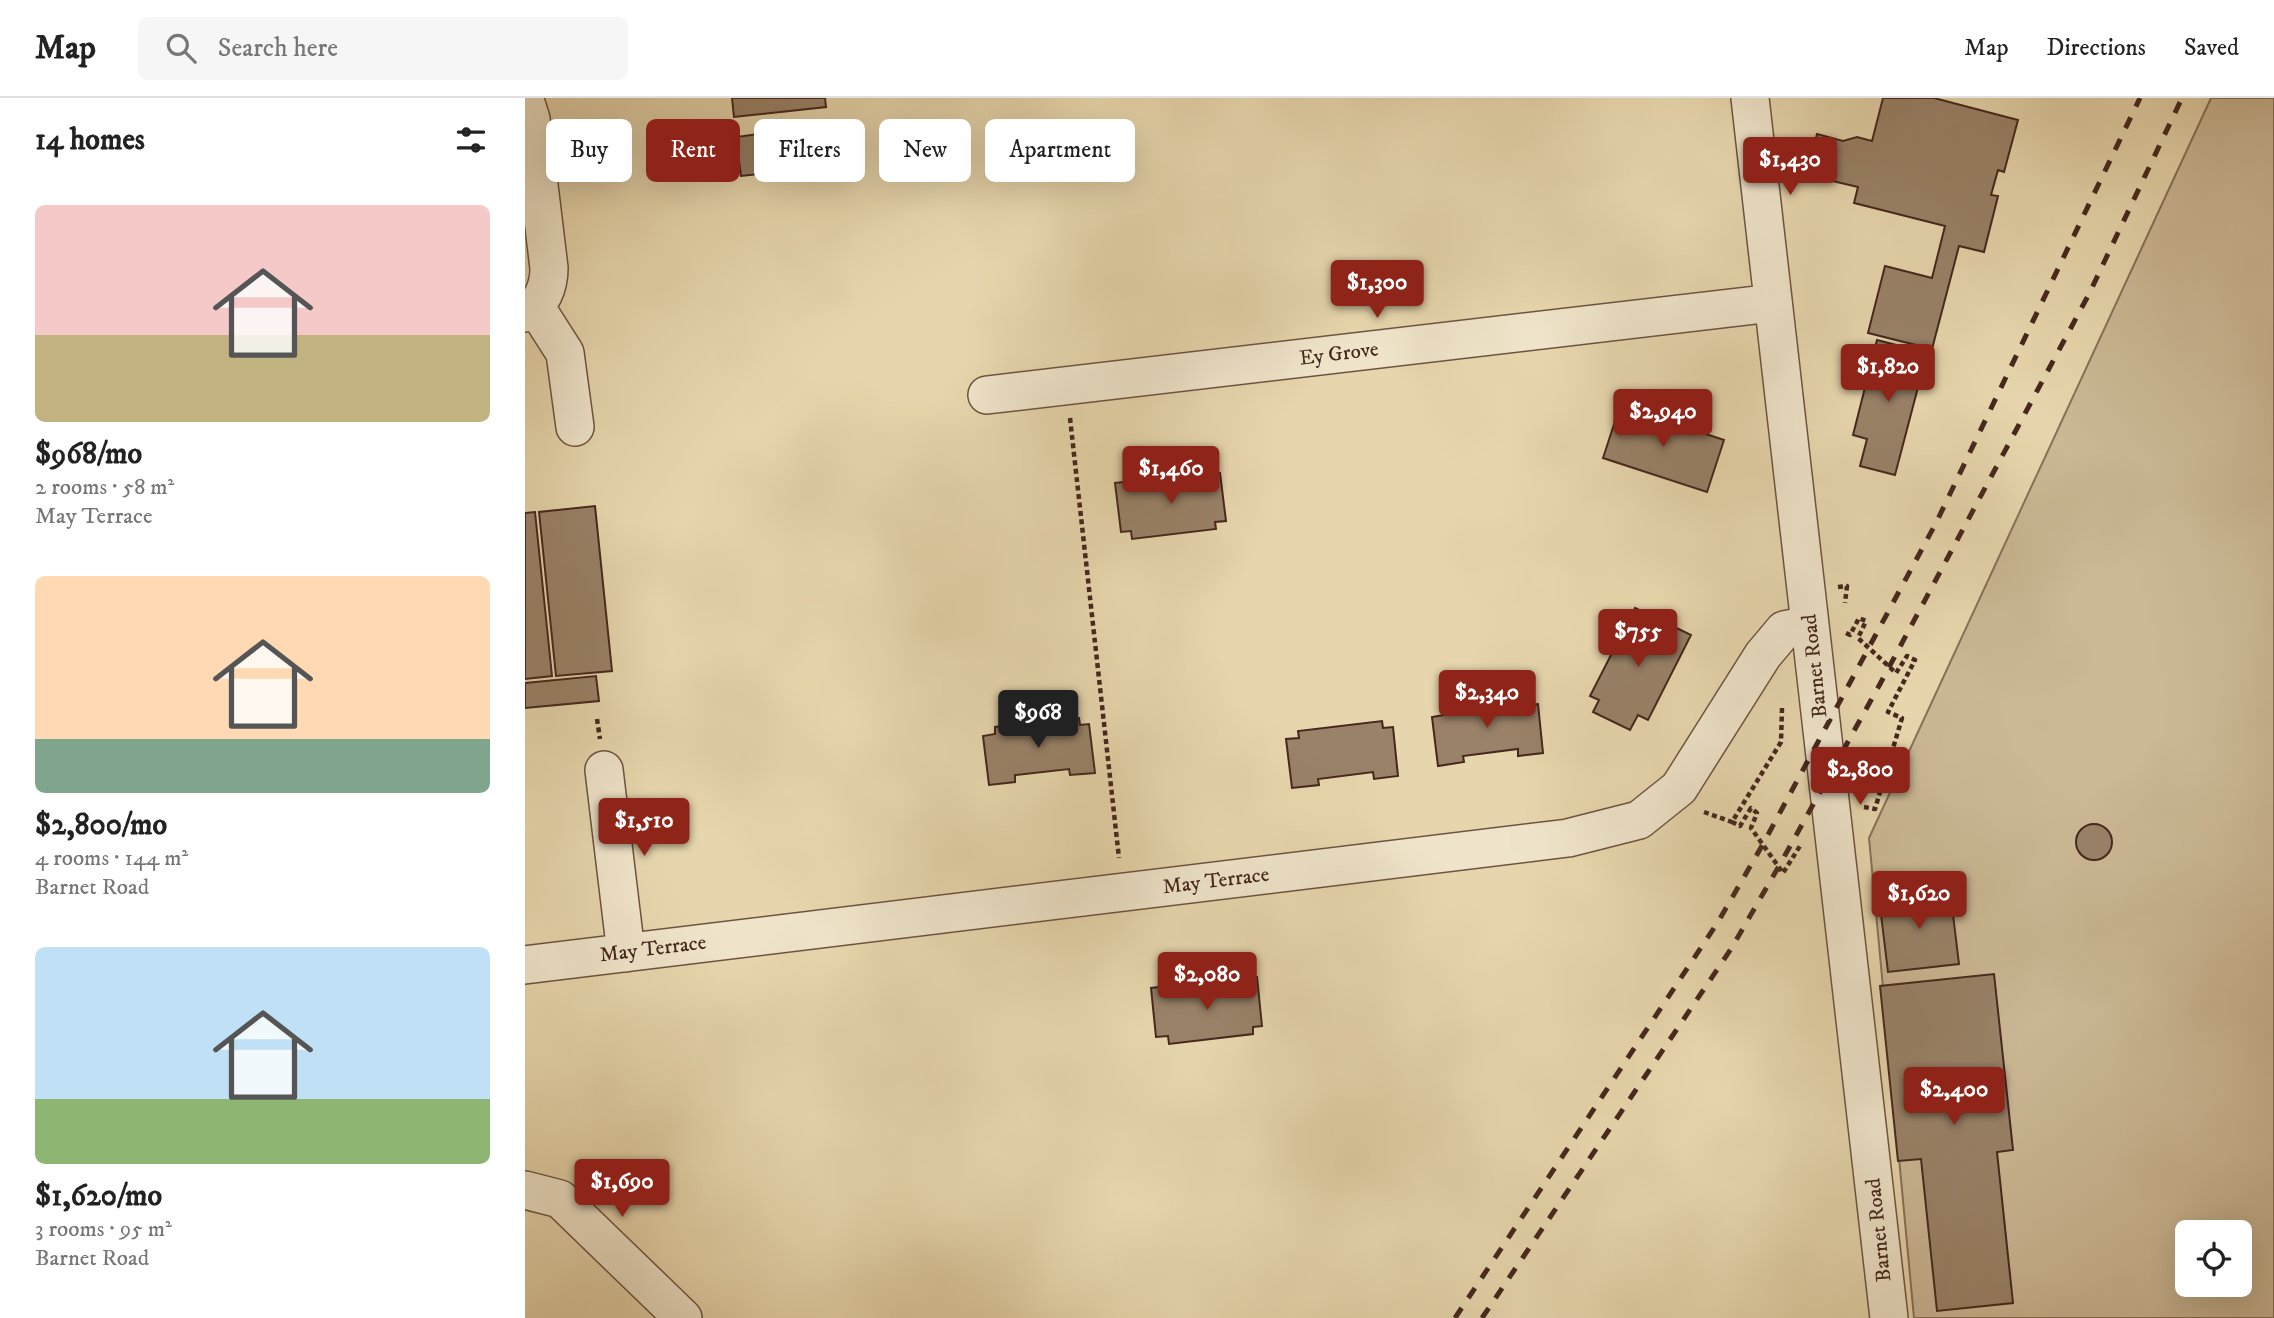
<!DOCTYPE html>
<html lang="en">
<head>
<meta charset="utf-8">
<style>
	:root { --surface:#fff; --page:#f6f6f6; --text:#222; --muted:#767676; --line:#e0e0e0; --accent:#8f2418 }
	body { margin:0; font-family:"IM FELL DW Pica",serif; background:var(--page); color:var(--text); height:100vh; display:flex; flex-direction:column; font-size:26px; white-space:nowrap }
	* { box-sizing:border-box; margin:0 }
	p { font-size:23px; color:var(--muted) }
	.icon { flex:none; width:38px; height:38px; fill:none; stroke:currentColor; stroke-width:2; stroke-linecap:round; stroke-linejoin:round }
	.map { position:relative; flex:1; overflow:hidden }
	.drawer { display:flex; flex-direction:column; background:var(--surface); width:525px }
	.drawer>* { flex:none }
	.top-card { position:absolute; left:21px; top:21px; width:665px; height:63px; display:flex; gap:14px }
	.controls { position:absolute; left:1650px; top:1122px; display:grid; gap:14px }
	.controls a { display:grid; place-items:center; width:77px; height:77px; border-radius:10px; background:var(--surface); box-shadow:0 7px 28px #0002; font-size:35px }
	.price { position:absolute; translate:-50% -60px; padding:0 16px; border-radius:7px; background:var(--accent); color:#fff; font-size:23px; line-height:46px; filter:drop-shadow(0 2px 4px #0008) }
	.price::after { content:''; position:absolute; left:50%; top:42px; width:21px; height:16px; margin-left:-10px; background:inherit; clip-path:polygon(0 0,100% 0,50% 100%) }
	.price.current { background:#222; color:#fff }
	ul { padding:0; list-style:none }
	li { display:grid; align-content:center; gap:14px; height:371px; padding:0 35px }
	li span { display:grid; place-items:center; height:217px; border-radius:10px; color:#555 }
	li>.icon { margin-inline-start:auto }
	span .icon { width:126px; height:126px; fill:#fffc; stroke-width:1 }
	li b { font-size:30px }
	h2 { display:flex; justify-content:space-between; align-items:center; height:84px; padding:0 35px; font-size:30px }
	.tag { padding:0 24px; border-radius:10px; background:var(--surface); box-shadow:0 7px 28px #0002; font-size:24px; line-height:63px }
	.tag.current { background:var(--accent); color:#fff }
	header { display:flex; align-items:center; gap:42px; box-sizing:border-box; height:98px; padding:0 35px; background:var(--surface); border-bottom:2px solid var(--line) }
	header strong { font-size:33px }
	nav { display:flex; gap:38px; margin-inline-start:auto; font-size:24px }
	.search { width:490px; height:63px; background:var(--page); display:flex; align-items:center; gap:18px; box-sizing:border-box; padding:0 24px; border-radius:10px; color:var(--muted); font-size:26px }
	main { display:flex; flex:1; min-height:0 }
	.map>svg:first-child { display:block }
	.green { fill:#cbb895; stroke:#887059; stroke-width:2; fill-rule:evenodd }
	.building { fill:#998268; stroke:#45271d; stroke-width:2 }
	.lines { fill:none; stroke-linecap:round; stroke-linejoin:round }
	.minor-casing { stroke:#6e5341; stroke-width:40 }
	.path { stroke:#45271d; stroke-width:4.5; stroke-dasharray:5 3.5; stroke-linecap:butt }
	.minor { stroke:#efe4ca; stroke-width:37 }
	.rail { stroke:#45271d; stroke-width:5; stroke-dasharray:12 12; stroke-linecap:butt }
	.labels { text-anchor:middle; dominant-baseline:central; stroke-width:7; stroke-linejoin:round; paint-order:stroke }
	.street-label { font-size:21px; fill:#45271d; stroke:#efe4ca }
</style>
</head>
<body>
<header>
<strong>Map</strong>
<div class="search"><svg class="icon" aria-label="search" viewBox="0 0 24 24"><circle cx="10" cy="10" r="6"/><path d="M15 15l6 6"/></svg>Search here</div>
<nav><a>Map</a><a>Directions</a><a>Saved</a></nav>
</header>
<main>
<section class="drawer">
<h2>14 homes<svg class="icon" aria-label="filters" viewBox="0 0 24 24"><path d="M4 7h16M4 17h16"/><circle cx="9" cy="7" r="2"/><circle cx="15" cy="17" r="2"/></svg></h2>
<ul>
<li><span style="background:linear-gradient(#f6c9c9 60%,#c2b280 0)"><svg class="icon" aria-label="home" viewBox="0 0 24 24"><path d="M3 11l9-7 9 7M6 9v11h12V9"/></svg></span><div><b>$968/mo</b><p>2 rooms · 58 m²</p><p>May Terrace</p></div></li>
<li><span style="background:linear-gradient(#ffd9b3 75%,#7fa58c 0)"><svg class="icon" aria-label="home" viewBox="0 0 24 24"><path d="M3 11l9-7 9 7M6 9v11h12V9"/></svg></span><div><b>$2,800/mo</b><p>4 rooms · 144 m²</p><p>Barnet Road</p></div></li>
<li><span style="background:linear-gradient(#bfe0f5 70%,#8fb573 0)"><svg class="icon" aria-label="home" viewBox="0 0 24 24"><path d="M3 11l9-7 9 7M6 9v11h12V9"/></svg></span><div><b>$1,620/mo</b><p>3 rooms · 95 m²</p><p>Barnet Road</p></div></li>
</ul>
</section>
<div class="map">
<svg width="1749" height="1220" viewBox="0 0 1749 1220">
	<rect width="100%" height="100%" fill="#e7d6ad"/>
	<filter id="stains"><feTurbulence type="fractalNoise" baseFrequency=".00286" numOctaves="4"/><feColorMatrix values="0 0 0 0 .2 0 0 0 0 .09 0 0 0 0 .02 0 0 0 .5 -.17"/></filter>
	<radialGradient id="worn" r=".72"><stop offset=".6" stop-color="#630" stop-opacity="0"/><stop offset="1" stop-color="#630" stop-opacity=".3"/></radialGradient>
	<!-- green -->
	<path class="green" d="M1686 0H1749V1220H1389L1344 740ZM1662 1134H1715V1186H1662Z"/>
	<!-- building -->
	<path class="building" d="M207 0H300L301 9 209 19Z
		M1358 0H1409L1493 22 1479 74 1473 72 1466 97 1473 98 1459 154 1434 148 1407 251 1343 235 1360 168 1407 180 1420 128 1329 105 1333 89 1282 77 1292 36 1318 43 1332 39 1347 43Z
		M298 23 300 46H304L307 68 216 78 211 39 264 32 263 27Z
		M1352 242 1402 255 1370 377 1335 368 1342 341 1328 337Z
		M1095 308 1199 342 1182 394 1078 360Z
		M695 375 701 423 690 424 691 431 607 441 606 433 596 434 590 385 617 382 618 385 630 384V388L656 385V382L669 380V378Z
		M70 408 87 573 31 578 14 414Z
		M10 414 27 578 0 581V415Z
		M1110 510 1166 537 1123 622 1113 617 1105 632 1068 614 1074 602 1065 598Z
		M71 578 74 603 0 610V585Z
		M1002 600 1003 607 1013 606 1018 655 993 658V651L938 658 939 664 913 668 907 619 919 617 918 609Z
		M554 620 555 627 564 626 570 675 545 677 544 671 490 677V684L464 687 458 638 470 636V629Z
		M857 623 858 630 868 629 873 678 849 681 848 674 793 681 794 687 767 690 761 641 774 640 773 633Z
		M1551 744a18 18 0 1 1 36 0a18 18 0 1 1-36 0Z
		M1425 792 1434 866 1363 874 1354 800Z
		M1469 876 1488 1052 1472 1054 1488 1205 1412 1213 1396 1061 1373 1063 1355 888Z
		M732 879 737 928 728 929V936L644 946 643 938 631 939 626 890 652 887 653 894 708 888 707 882Z"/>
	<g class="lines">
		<defs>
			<path id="minor" d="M1225 0 1364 1220
				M0 2 6 21 24 170C24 188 17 207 0 215
				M10 208 40 255 50 329
				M462 297 1248 205
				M79 672 101 855
				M0 867 1043 740 1114 722 1154 690 1238 557 1259 532 1285 527
				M0 1092 35 1101 158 1220"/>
		</defs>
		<!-- minor casing -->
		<use href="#minor" class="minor-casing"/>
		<!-- path -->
		<path class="path" d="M545 320 594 760
			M1313 489 1322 488 1320 505
			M1321 535 1325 537 1334 520 1341 523 1333 540 1371 575 1382 558 1390 562 1363 614 1377 620 1350 711 1339 709
			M1257 610 1256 644 1207 724 1215 728 1226 710 1232 715 1226 730 1258 775 1275 748
			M72 621 75 641
			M1179 714 1207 724"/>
		<!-- minor -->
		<use href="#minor" class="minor"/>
		<!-- rail -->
		<path class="rail" d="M930 1220 1193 824 1238 746 1411 425 1615 0
			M957 1220 1206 851 1254 768 1355 586 1564 196 1657 0"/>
	</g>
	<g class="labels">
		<!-- street labels -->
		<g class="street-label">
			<text transform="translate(814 256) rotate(-7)">Ey Grove</text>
			<text transform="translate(1290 568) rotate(-96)">Barnet Road</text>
			<text transform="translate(691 783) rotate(-7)">May Terrace</text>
			<text transform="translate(128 851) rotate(-7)">May Terrace</text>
			<text transform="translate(1354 1132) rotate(-96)">Barnet Road</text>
		</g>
	</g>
	<rect width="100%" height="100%" filter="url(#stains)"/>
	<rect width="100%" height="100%" fill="url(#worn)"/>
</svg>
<div class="controls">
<a><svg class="icon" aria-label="locate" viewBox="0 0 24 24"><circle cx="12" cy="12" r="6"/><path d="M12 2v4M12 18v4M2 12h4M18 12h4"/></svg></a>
</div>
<b class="price" style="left:1265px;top:99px">$1,430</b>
<b class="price" style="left:852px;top:222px">$1,300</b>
<b class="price" style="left:1363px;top:306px">$1,820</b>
<b class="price" style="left:1138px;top:351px">$2,940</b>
<b class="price" style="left:646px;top:408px">$1,460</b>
<b class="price" style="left:1113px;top:571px">$755</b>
<b class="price" style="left:962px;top:632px">$2,340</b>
<b class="price current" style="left:513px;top:652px">$968</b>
<b class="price" style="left:1335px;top:709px">$2,800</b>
<b class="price" style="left:119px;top:760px">$1,510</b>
<b class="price" style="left:1394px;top:833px">$1,620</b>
<b class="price" style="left:682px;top:914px">$2,080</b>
<b class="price" style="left:1429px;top:1029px">$2,400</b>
<b class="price" style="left:97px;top:1121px">$1,690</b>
<div class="top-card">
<a class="tag">Buy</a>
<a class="tag current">Rent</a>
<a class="tag">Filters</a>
<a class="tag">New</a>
<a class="tag">Apartment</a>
</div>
</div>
</main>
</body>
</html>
